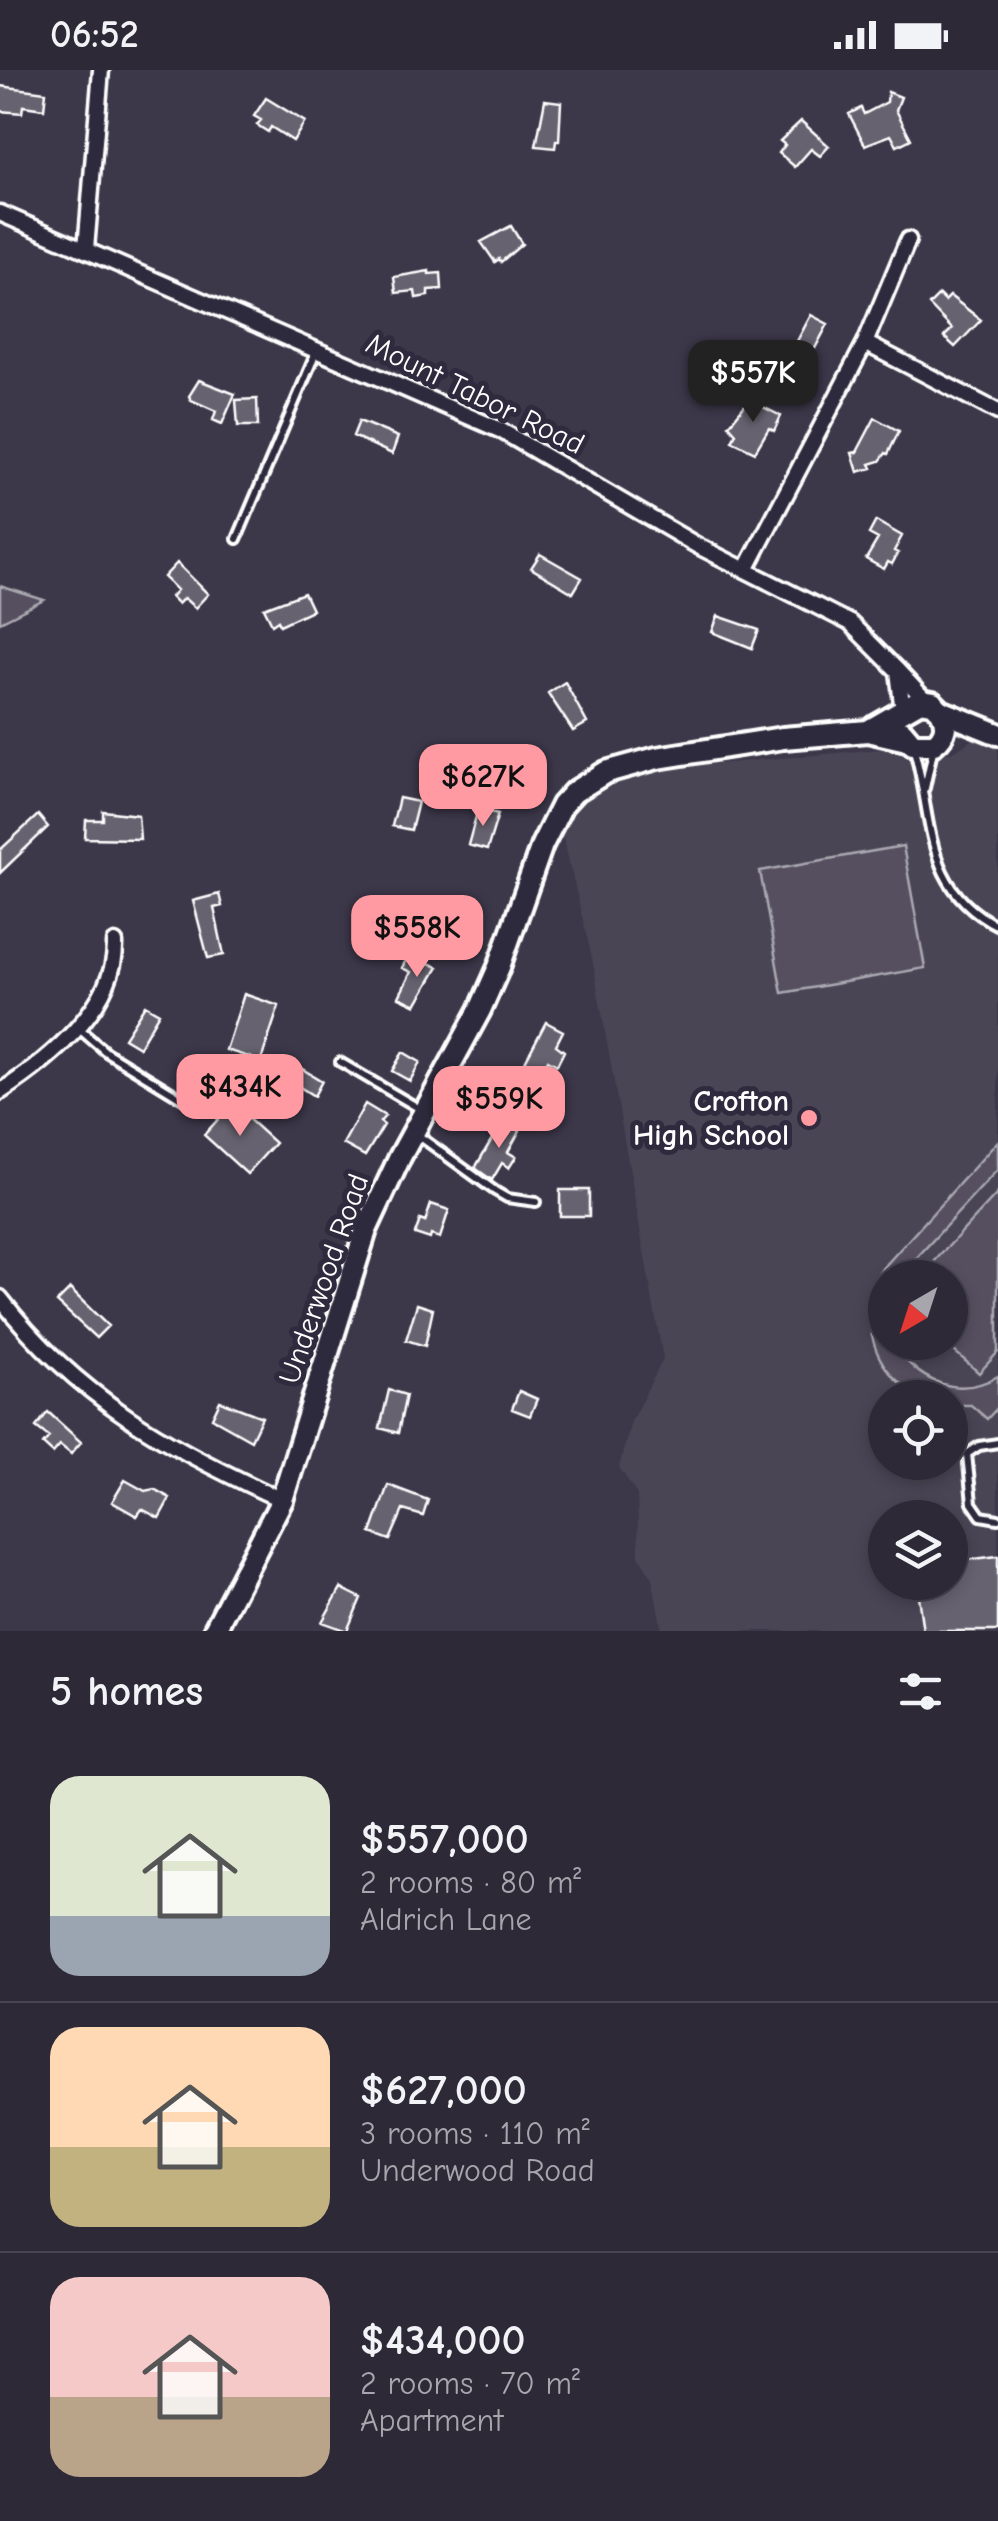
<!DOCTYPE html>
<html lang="en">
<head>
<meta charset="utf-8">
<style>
	:root { --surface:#2d2937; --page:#35313f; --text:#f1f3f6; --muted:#a7a6ad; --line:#484552; --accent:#ff9aa2 }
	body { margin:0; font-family:"Comic Neue",sans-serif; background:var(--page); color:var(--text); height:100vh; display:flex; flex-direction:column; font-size:38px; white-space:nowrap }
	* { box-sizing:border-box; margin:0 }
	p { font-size:32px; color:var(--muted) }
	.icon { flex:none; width:55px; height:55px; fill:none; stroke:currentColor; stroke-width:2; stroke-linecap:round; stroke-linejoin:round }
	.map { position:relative; height:1561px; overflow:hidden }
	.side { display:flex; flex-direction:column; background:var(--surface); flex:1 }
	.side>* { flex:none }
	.needle { width:65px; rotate:219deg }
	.tools { position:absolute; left:868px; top:1190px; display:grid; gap:20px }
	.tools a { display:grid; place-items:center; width:100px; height:100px; border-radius:50%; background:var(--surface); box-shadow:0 5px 15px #0003,0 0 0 2px var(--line); font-size:50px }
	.price { position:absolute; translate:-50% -85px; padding:0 22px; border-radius:20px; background:var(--accent); color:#111; font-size:32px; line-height:65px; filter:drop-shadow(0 2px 5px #0008) }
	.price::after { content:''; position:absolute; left:50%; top:60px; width:30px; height:22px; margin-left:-15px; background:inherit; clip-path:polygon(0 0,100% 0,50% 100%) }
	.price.current { background:#222; color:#fff }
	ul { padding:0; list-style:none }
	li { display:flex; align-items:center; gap:30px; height:250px; padding:0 50px }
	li+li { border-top:2px solid var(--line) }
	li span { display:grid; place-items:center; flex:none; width:280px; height:200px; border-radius:30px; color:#555 }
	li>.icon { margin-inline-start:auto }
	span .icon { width:120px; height:120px; fill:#fffc; stroke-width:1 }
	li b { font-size:42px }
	h2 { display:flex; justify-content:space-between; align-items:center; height:120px; padding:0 50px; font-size:42px }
	.status { display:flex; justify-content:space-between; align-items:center; height:70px; padding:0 50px; background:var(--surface); direction:ltr }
	.status svg { height:28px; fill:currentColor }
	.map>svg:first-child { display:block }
	.built { fill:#494455; fill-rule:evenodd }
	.green { fill:#555060; stroke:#aaa8b0; stroke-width:2.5 }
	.building { fill:#666270; stroke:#fff; stroke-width:2.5 }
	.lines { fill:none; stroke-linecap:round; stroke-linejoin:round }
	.lane-casing { stroke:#fff; stroke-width:14 }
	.street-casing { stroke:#fff; stroke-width:21 }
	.secondary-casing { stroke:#fff; stroke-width:28 }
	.lane { stroke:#2f2a3d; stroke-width:6 }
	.street { stroke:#2f2a3d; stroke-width:14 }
	.secondary { stroke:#2f2a3d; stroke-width:20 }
	.poi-dot { fill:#ff9aa2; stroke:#2f2a3d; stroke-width:4 }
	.labels { text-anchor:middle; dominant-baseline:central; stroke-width:10; stroke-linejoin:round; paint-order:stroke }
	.street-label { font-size:30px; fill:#fff; stroke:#2f2a3d }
	.poi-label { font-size:30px; font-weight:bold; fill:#fff; stroke:#2f2a3d; text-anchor:end }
</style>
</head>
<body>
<div class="status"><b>06:52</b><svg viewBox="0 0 49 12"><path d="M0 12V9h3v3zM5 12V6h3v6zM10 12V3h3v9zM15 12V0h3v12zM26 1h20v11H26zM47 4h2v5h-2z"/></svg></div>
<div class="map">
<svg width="998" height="1561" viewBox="0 0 998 1561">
	<rect width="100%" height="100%" fill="#3c3749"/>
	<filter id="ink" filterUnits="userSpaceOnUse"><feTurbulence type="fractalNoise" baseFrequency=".01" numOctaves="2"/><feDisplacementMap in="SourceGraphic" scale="20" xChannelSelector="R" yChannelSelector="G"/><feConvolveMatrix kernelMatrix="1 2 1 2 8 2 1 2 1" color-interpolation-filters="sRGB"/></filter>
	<g filter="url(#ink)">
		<!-- built -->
		<path class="built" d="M977 666 998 673V1561H662L652 1507 639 1486 637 1425 619 1397 631 1351 663 1289 592 888 561 759 572 743 596 722 631 706 661 699 890 678 918 695 960 678ZM885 1208H950V1272H885ZM885 1328H950V1392H885ZM885 1448H950V1512H885Z"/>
		<!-- green -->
		<path class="green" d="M0 516 44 530 0 552Z
			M903 776 925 898 782 923 760 801Z
			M998 1071V1099L899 1207 885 1208V1272L894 1273C916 1311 957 1330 998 1306V1337L987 1349 971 1335H950V1328C943 1328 934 1329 926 1328 916 1326 907 1318 899 1312 866 1283 861 1233 884 1197Z
			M998 1123V1282L979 1303 945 1273 950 1272V1208L920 1207Z"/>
		<!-- building -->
		<path class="building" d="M0 16 46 22 44 39 23 36 22 43 0 41Z
			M888 22 901 27 896 40 911 69 897 76 891 65 865 75 849 44 861 38 864 44 887 32Z
			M266 28 305 52 293 71 271 57 268 62 257 55 261 50 254 46Z
			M545 30 561 32 559 71H556L555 78 536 76Z
			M801 51 829 76 820 86 811 79 795 97 779 83 785 75 780 71Z
			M511 156 522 174 501 192 499 189 495 192 481 172Z
			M429 201V204L441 203 442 219 428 220V226L416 228 415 221 396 223 394 207Z
			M939 225 945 231 950 226 981 250 955 277 944 267 952 259 929 235Z
			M811 245 828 254 805 297 788 288Z
			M199 310 235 324 222 354 213 350 216 341 191 330 189 326Z
			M257 329 258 356H238L236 330Z
			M749 330 781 346 774 361 769 358 755 382 732 371 736 363 729 355Z
			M875 348 899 361 888 384 886 383 880 391 870 394 872 398 858 402 852 383 857 382Z
			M359 351 398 367 392 384 353 366Z
			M876 451 902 466 894 481 898 483 892 494 888 492 884 499 866 489 878 469 869 464Z
			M540 484 582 508 573 523 531 498Z
			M177 493 208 524 195 538 184 528 178 534 171 527 177 520 164 507Z
			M304 523 312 540 280 555 278 550 272 554 264 538Z
			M718 546 759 560 752 578 712 562Z
			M565 612 587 653 573 661 548 623Z
			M399 728 418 732 411 760 392 756Z
			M478 739 498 744 487 780 468 775Z
			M103 741 138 745 140 769 85 768 86 750H103Z
			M38 745 48 757 0 803V780Z
			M219 824 222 836 214 838 224 885 208 888 193 831Z
			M407 888 414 893 417 888 438 897 416 935 399 927 411 902 402 898Z
			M244 924 279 936 261 991 226 980Z
			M145 935 159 943 139 977 124 968Z
			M546 952 563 961 556 975 564 981 557 995 548 990 529 1027 522 1024 521 1027 510 1020Z
			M403 982 420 992 410 1011 392 1001Z
			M299 997 322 1011 314 1026 295 1014 298 1008 294 1006Z
			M232 1034 275 1073 247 1104 204 1065Z
			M365 1034 385 1046 380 1052 384 1055 365 1086 343 1074Z
			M503 1050 520 1060 508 1082 516 1087 509 1098 502 1093 492 1110 475 1098Z
			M560 1120H589V1146H560Z
			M431 1134 449 1140 440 1168 431 1165 430 1169 415 1164 420 1150 425 1152Z
			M70 1219 108 1256 96 1268 57 1232Z
			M417 1234 433 1239 425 1276 406 1270Z
			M389 1320 406 1325 398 1363 380 1358Z
			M519 1321 537 1329 530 1346 512 1339Z
			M220 1331 262 1347 251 1370 212 1348Z
			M48 1342 81 1372 71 1384 60 1375 53 1383 43 1374 49 1367 36 1357Z
			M125 1410 145 1421 154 1419 170 1428 159 1448 142 1439 137 1446 112 1432Z
			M388 1415 428 1430 423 1446 403 1440 390 1470 371 1463Z
			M998 1486V1561H923L916 1512H950V1492Z
			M341 1518 361 1528 347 1561 322 1552Z"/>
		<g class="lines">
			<defs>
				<path id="lane" d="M237 469 317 280
					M914 680C934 750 922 818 998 856
					M925 718 934 676
					M78 958 106 982 196 1037H213L237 1013
					M340 992 420 1039
					M415 1063 495 1121 507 1128 536 1132
					M998 1373 979 1376 967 1384 972 1433 981 1446 998 1449"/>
				<path id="street" d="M0 143 500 360 698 476 850 553 898 601
					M86 179 101 0
					M865 273 998 342
					M746 500 865 273 908 170
					M903 642 898 601 927 632
					M0 1022C48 991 117 935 115 873
					M0 1228C77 1328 170 1379 282 1430"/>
				<path id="secondary" d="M868 661 920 631 933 633 941 641 998 664
					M902 661 913 674H934C946 665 948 654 941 641
					M214 1561 282 1430 366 1160 400 1087 480 940 499 897 542 775 562 735 574 722 606 702 657 688 783 668 868 661 907 670"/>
			</defs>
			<!-- lane casing -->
			<use href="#lane" class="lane-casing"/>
			<!-- street casing -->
			<use href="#street" class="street-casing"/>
			<!-- secondary casing -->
			<use href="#secondary" class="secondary-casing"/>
			<!-- lane -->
			<use href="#lane" class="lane"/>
			<!-- street -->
			<use href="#street" class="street"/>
			<!-- secondary -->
			<use href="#secondary" class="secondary"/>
		</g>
	</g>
	<!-- markers -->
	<circle class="poi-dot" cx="809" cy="1048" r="10"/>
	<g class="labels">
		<!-- street labels -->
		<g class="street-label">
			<text transform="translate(475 324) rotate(26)">Mount Tabor Road</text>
			<text transform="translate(324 1209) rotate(-71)">Underwood Road</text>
		</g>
		<!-- poi labels -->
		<g class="poi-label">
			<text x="789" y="1031">Crofton<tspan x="789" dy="34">High School</tspan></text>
		</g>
	</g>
</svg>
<div class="tools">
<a><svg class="needle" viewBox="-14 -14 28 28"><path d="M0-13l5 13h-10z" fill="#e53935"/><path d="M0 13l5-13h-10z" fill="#a7a6ad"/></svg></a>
<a><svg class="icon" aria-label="locate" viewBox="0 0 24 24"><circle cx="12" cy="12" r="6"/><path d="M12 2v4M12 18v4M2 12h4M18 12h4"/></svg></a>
<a><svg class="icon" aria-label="layers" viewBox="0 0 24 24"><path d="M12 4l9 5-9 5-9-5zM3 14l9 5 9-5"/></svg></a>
</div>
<b class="price current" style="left:753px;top:355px">$557K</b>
<b class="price" style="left:483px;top:759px">$627K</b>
<b class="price" style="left:417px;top:910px">$558K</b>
<b class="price" style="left:240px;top:1069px">$434K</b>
<b class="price" style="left:499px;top:1081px">$559K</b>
</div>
<section class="side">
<h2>5 homes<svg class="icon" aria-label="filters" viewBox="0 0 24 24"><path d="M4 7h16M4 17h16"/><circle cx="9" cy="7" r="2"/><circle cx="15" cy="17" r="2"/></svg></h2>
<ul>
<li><span style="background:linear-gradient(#dfe7d0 70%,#9aa5b1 0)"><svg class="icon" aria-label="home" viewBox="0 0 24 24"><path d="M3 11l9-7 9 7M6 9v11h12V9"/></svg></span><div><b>$557,000</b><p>2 rooms · 80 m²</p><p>Aldrich Lane</p></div></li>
<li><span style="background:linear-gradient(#ffd9b3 60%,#c2b280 0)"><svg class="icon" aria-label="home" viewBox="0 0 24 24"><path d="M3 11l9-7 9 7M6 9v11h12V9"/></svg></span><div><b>$627,000</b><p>3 rooms · 110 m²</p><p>Underwood Road</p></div></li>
<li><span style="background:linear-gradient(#f6c9c9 60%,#b9a48a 0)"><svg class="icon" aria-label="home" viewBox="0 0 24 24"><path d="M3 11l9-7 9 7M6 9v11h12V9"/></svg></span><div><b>$434,000</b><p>2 rooms · 70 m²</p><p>Apartment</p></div></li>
</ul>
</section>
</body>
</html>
